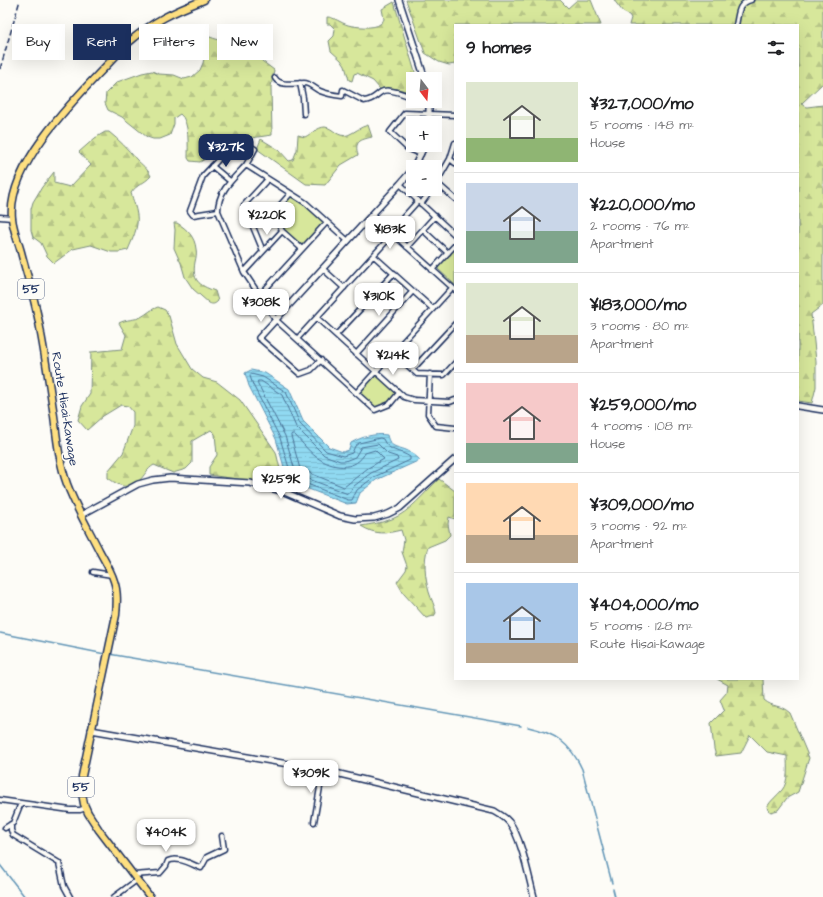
<!DOCTYPE html>
<html lang="en">
<head>
<meta charset="utf-8">
<style>
	:root { --surface:#fff; --page:#f2f2f2; --text:#202124; --muted:#757577; --line:#e0e0e0; --accent:#1b2f5e }
	body { margin:0; font-family:"Architects Daughter",sans-serif; background:var(--page); color:var(--text); height:100vh; display:flex; flex-direction:column; font-size:15px; white-space:nowrap }
	* { box-sizing:border-box; margin:0 }
	p { font-size:13px; color:var(--muted) }
	.icon { flex:none; width:22px; height:22px; fill:none; stroke:currentColor; stroke-width:2; stroke-linecap:round; stroke-linejoin:round }
	.map { position:relative; flex:1; overflow:hidden }
	.panel { position:absolute; left:454px; top:24px; width:345px; height:656px; display:flex; flex-direction:column; background:var(--surface); border-radius:0px; box-shadow:0 4px 16px #0002 }
	.panel>* { flex:none }
	.banner { position:absolute; left:12px; top:24px; width:380px; height:36px; display:flex; gap:8px }
	.needle { width:26px; rotate:164deg }
	.controls { position:absolute; left:406px; top:72px; display:grid; gap:8px }
	.controls a { display:grid; place-items:center; width:36px; height:36px; border-radius:0px; background:var(--surface); box-shadow:0 4px 16px #0002; font-size:20px }
	.price { position:absolute; translate:-50% -34px; padding:0 9px; border-radius:8px; background:#fff; color:#222; font-size:13px; line-height:26px; filter:drop-shadow(0 1px 2px #0008) }
	.price::after { content:''; position:absolute; left:50%; top:24px; width:12px; height:9px; margin-left:-6px; background:inherit; clip-path:polygon(0 0,100% 0,50% 100%) }
	.price.active { background:var(--accent); color:#fff }
	ul { padding:0; list-style:none }
	li { display:flex; align-items:center; gap:12px; height:100px; padding:0 12px }
	li+li { border-top:1px solid var(--line) }
	li span { display:grid; place-items:center; flex:none; width:112px; height:80px; border-radius:0px; color:#555 }
	li>.icon { margin-inline-start:auto }
	span .icon { width:48px; height:48px; fill:#fffc; stroke-width:1 }
	li b { font-size:17px }
	h2 { display:flex; justify-content:space-between; align-items:center; height:48px; padding:0 12px; font-size:17px }
	.tag { padding:0 14px; border-radius:0px; background:var(--surface); box-shadow:0 4px 16px #0002; font-size:14px; line-height:36px }
	.tag.active { background:var(--accent); color:#fff }
	.map>svg:first-child { display:block }
	.forest { fill:url(#forest-firs); stroke:#798b7c }
	.park { fill:#d7e79b; stroke:#798b7c }
	.water { fill:url(#water-rules); stroke:#6195b6 }
	.lines { fill:none; stroke-linecap:round; stroke-linejoin:round }
	.shore { stroke:#4a7399; stroke-width:1 }
	.stream { stroke:#6195b6; stroke-width:1.5 }
	.minor-casing { stroke:#1b2f5e; stroke-width:7 }
	.tertiary-casing { stroke:#1b2f5e; stroke-width:8 }
	.primary-casing { stroke:#1b2f5e; stroke-width:9 }
	.minor { stroke:#fdfcf7; stroke-width:4 }
	.tertiary { stroke:#fdfcf7; stroke-width:5 }
	.primary { stroke:#fedf80; stroke-width:6 }
	.rail { stroke:#1b2f5e; stroke-width:1.5; stroke-dasharray:6 3; stroke-linecap:butt }
	.labels { text-anchor:middle; dominant-baseline:central; stroke-width:3; stroke-linejoin:round; paint-order:stroke }
	.shield { fill:#fdfcf7; stroke:#5f6c8c; stroke-width:1 }
	.shield-label { font-size:12px; font-weight:bold; fill:#1b2f5e }
	.street-label { font-size:13px; fill:#1b2f5e; stroke:#fdfcf7 }
</style>
</head>
<body>
<div class="map">
<svg width="823" height="897" viewBox="0 0 823 897">
	<defs>
		<pattern id="forest-firs" width="22" height="20" patternUnits="userSpaceOnUse"><rect width="22" height="20" fill="#d7e79b"/><path d="M5 1l3.5 6h-7zM16 11l3.5 6h-7z" fill="#b8c688"/></pattern>
		<pattern id="water-rules" width="6" height="5" patternUnits="userSpaceOnUse"><rect width="6" height="5" fill="#90d9f1"/><path d="M0 2.5h6" fill="none" stroke="#7cbbd1"/></pattern>
	</defs>
	<rect width="100%" height="100%" fill="#fdfcf7"/>
	<filter id="ink" filterUnits="userSpaceOnUse"><feTurbulence type="fractalNoise" baseFrequency=".025" numOctaves="2"/><feDisplacementMap in="SourceGraphic" scale="8" xChannelSelector="R" yChannelSelector="G"/><feConvolveMatrix kernelMatrix="1 2 1 2 8 2 1 2 1" color-interpolation-filters="sRGB"/></filter>
	<g filter="url(#ink)">
		<!-- forest -->
		<path class="forest" d="M406 0H560L568 8 577 0H591L601 25H455V64L449 65 439 62 425 53Z
			M614 0H823V83L801 104 807 107 823 105V305L811 314 816 361V387L812 403 798 401V25H629L631 18 629 15 623 12Z
			M394 2 417 79H413V95C409 92 399 88 393 89 387 89 386 91 380 89L373 81 357 73 354 74 352 81 349 80 345 66 341 60 331 51 329 41 334 36 335 29 330 24H327V17C334 17 341 23 348 25 355 27 375 29 380 24 382 23 383 21 384 19L382 9Z
			M237 35 248 36 262 61 274 70 271 87 272 135 244 139 238 137 229 139 220 150 200 162 190 161 188 158C188 147 190 121 180 114L174 118V124L170 135 160 139H153L147 137 122 117 108 110 105 103 106 93 117 82 142 73 152 71 159 74 174 75 184 79 192 77 200 70 203 63 205 54 202 44 203 40 210 37C220 41 227 42 237 35Z
			M368 125 372 137C360 140 354 141 358 155L341 165 325 185 306 184 257 149 261 139 279 150 289 161 293 160 297 150 298 135 305 137C311 134 318 127 325 127 334 128 337 138 348 135 355 132 360 127 368 125Z
			M105 132H109C119 140 128 149 136 159 142 165 147 168 151 176 144 184 137 184 131 193 133 200 136 208 137 215 139 227 132 240 128 250L119 252H111L91 245 73 249 54 263 47 256 41 243 33 237 31 230V209L33 202 42 187 54 172V183L70 187 91 165 79 152 95 138Z
			M174 223H177C187 229 195 237 196 249 197 253 196 258 195 262 192 280 198 285 215 291L218 301C215 304 213 305 209 303L193 289 185 277 181 263 178 257 174 248 175 230Z
			M158 307 165 310 169 316 177 344 192 369 203 378 217 382 240 400 276 452 284 486 209 475V467L217 455 215 434 211 430 192 441V463L186 469 173 473 154 465C147 469 145 475 139 481 127 491 118 485 108 478V471L123 453 133 426V412L128 406 121 405 103 416 87 430 78 420 82 406 90 394 91 352 122 349 126 335 119 323C126 319 136 320 141 317 147 314 151 309 158 307Z
			M439 479 455 491V519L449 517 448 524 450 535 445 540 428 547C423 561 425 578 429 592 431 599 435 606 436 613L434 616 426 618 404 594 397 582 406 570 407 566 402 552 404 540 401 530C385 534 376 535 361 526 371 524 382 523 392 519 410 512 424 493 439 479Z
			M717 679H763L764 700C773 708 780 704 790 713L809 758 798 792 787 798 778 810 771 812 768 810 767 807C771 800 777 796 782 790 789 782 787 766 787 756L767 752 750 735 741 753 716 756 714 749 711 723 724 710 720 700 727 692 728 685Z"/>
		<!-- park -->
		<path class="park" d="M290 197H291L303 204 323 222V224L303 245H301L284 230 276 213V212Z
			M455 249V285L438 269V267Z
			M378 375 396 392V394L389 402 376 408 361 394V391L376 376Z"/>
		<!-- water -->
		<path class="water" d="M251 370 265 373 289 389 303 421 329 447 343 452 349 450 351 443C361 437 375 433 387 435 390 448 396 446 406 450 411 452 416 456 420 460L376 480 360 493 356 503 347 504 288 481 276 439 249 386 245 373Z"/>
		<g class="lines">
			<!-- shore -->
			<path class="shore" d="M251 374 263 377 286 392 300 424 326 451 343 456 352 453 355 446 359 443 380 438 383 439C388 452 400 450 410 457V460L374 477 357 490 352 500H348L292 478 280 438 253 385 250 376Z
				M258 381H261L282 395 296 427 324 455 340 461H345L355 457 361 447 378 444 388 454 397 457 398 460 371 473 354 486 348 494 296 474 285 436 258 384Z
				M292 434H294C302 442 311 455 321 460 336 469 356 470 365 453L375 450 384 459 368 468 344 487 300 469 291 436Z"/>
			<!-- stream -->
			<path class="stream" d="M0 633 105 654
				M109 654 521 726
				M528 727C555 733 570 743 582 769L612 883
				M0 865 25 897
				M613 889 615 897"/>
			<defs>
				<path id="minor" d="M736 25C739 13 737 4 751 0
					M275 78C280 87 295 83 304 83 310 83 315 89 320 91 327 94 334 95 342 96L343 90 364 101C373 100 375 96 381 92 388 87 406 95 413 98
					M300 83 303 98 304 114
					M421 154 407 148 390 132 405 113 455 115
					M450 159 455 163
					M212 166 230 181
					M437 183 455 199
					M400 184 455 235
					M435 185 450 159 455 143
					M290 194 274 212 282 231 302 249
					M421 204 432 189
					M218 211C218 191 233 179 246 165
					M372 215 455 290
					M0 217 12 218
					M423 230 448 253
					M390 232 418 201
					M348 241 306 203 246 165 255 149 241 141H232L219 159 203 176 190 211 193 215 218 211 244 272 276 320 375 410 390 404 399 393
					M407 247 435 216
					M263 251 244 205 268 179
					M374 256 433 309
					M323 269 344 288
					M432 270 455 245
					M244 272 282 231
					M259 296 327 222
					M317 318 404 397 414 400 450 402 455 400
					M336 335 394 273
					M259 338 300 374 311 370 321 360
					M297 339 393 234
					M393 352 417 374 444 375 455 363
					M356 354 413 291
					M413 369 455 324
					M430 374 428 414 436 426 455 428
					M356 393 452 288
					M93 572 112 575
					M0 800 70 810H80L86 808
					M314 822 323 770
					M11 824V830L13 835 59 863 64 886 70 897
					M5 828 13 823 21 803
					M134 875 160 873 166 866 168 861C178 856 191 864 201 868L207 857 224 849 222 836
					M114 897 137 880"/>
				<path id="tertiary" d="M399 0 425 79
					M429 123V101
					M414 167 425 145
					M259 338 400 184 413 169
					M798 406 823 410
					M81 515 138 484 153 480 170 478 250 483 282 491 340 516 355 519 374 518 388 514 400 508 455 459
					M91 730 323 770 494 811C499 814 505 817 509 822 521 836 529 878 534 897"/>
				<path id="primary" d="M150 897 99 830 88 813 84 804 82 793V776L116 615C117 604 118 592 114 581 111 571 105 561 100 552 89 530 76 508 67 484 59 462 57 439 54 416 50 389 46 361 41 334 37 306 28 279 21 252 18 241 13 229 12 218 6 160 91 83 128 43 153 21 173 12 204 0"/>
			</defs>
			<!-- minor casing -->
			<use href="#minor" class="minor-casing"/>
			<!-- tertiary casing -->
			<use href="#tertiary" class="tertiary-casing"/>
			<!-- primary casing -->
			<use href="#primary" class="primary-casing"/>
			<!-- minor -->
			<use href="#minor" class="minor"/>
			<!-- tertiary -->
			<use href="#tertiary" class="tertiary"/>
			<!-- primary -->
			<use href="#primary" class="primary"/>
			<!-- rail -->
			<path class="rail" d="M0 69 20 0"/>
		</g>
	</g>
	<g class="labels">
		<!-- shield labels -->
		<g class="shield">
			<rect x="18" y="279" width="26" height="20" rx="3"/>
			<rect x="68" y="777" width="26" height="20" rx="3"/>
		</g>
		<g class="shield-label">
			<text x="31" y="289">55</text>
			<text x="81" y="787">55</text>
		</g>
		<!-- street labels -->
		<g class="street-label">
			<text transform="translate(65 409) rotate(81)">Route Hisai-Kawage</text>
		</g>
	</g>
</svg>
<div class="controls">
<a><svg class="needle" viewBox="-14 -14 28 28"><path d="M0-13l5 13h-10z" fill="#e53935"/><path d="M0 13l5-13h-10z" fill="#757577"/></svg></a>
<a>+</a>
<a>−</a>
</div>
<b class="price active" style="left:226px;top:168px">¥327K</b>
<b class="price" style="left:267px;top:236px">¥220K</b>
<b class="price" style="left:390px;top:250px">¥183K</b>
<b class="price" style="left:379px;top:317px">¥310K</b>
<b class="price" style="left:261px;top:323px">¥308K</b>
<b class="price" style="left:393px;top:376px">¥214K</b>
<b class="price" style="left:281px;top:500px">¥259K</b>
<b class="price" style="left:311px;top:794px">¥309K</b>
<b class="price" style="left:166px;top:853px">¥404K</b>
<div class="banner">
<a class="tag">Buy</a>
<a class="tag active">Rent</a>
<a class="tag">Filters</a>
<a class="tag">New</a>
</div>
<section class="panel">
<h2>9 homes<svg class="icon" aria-label="filters" viewBox="0 0 24 24"><path d="M4 7h16M4 17h16"/><circle cx="9" cy="7" r="2"/><circle cx="15" cy="17" r="2"/></svg></h2>
<ul>
<li><span style="background:linear-gradient(#dfe7d0 70%,#8fb573 0)"><svg class="icon" aria-label="home" viewBox="0 0 24 24"><path d="M3 11l9-7 9 7M6 9v11h12V9"/></svg></span><div><b>¥327,000/mo</b><p>5 rooms · 148 m²</p><p>House</p></div></li>
<li><span style="background:linear-gradient(#c9d6e8 60%,#7fa58c 0)"><svg class="icon" aria-label="home" viewBox="0 0 24 24"><path d="M3 11l9-7 9 7M6 9v11h12V9"/></svg></span><div><b>¥220,000/mo</b><p>2 rooms · 76 m²</p><p>Apartment</p></div></li>
<li><span style="background:linear-gradient(#dfe7d0 65%,#b9a48a 0)"><svg class="icon" aria-label="home" viewBox="0 0 24 24"><path d="M3 11l9-7 9 7M6 9v11h12V9"/></svg></span><div><b>¥183,000/mo</b><p>3 rooms · 80 m²</p><p>Apartment</p></div></li>
<li><span style="background:linear-gradient(#f6c9c9 75%,#7fa58c 0)"><svg class="icon" aria-label="home" viewBox="0 0 24 24"><path d="M3 11l9-7 9 7M6 9v11h12V9"/></svg></span><div><b>¥259,000/mo</b><p>4 rooms · 108 m²</p><p>House</p></div></li>
<li><span style="background:linear-gradient(#ffd9b3 65%,#b9a48a 0)"><svg class="icon" aria-label="home" viewBox="0 0 24 24"><path d="M3 11l9-7 9 7M6 9v11h12V9"/></svg></span><div><b>¥309,000/mo</b><p>3 rooms · 92 m²</p><p>Apartment</p></div></li>
<li><span style="background:linear-gradient(#a9c7e8 75%,#b9a48a 0)"><svg class="icon" aria-label="home" viewBox="0 0 24 24"><path d="M3 11l9-7 9 7M6 9v11h12V9"/></svg></span><div><b>¥404,000/mo</b><p>5 rooms · 128 m²</p><p>Route Hisai-Kawage</p></div></li>
</ul>
</section>
</div>
</body>
</html>
